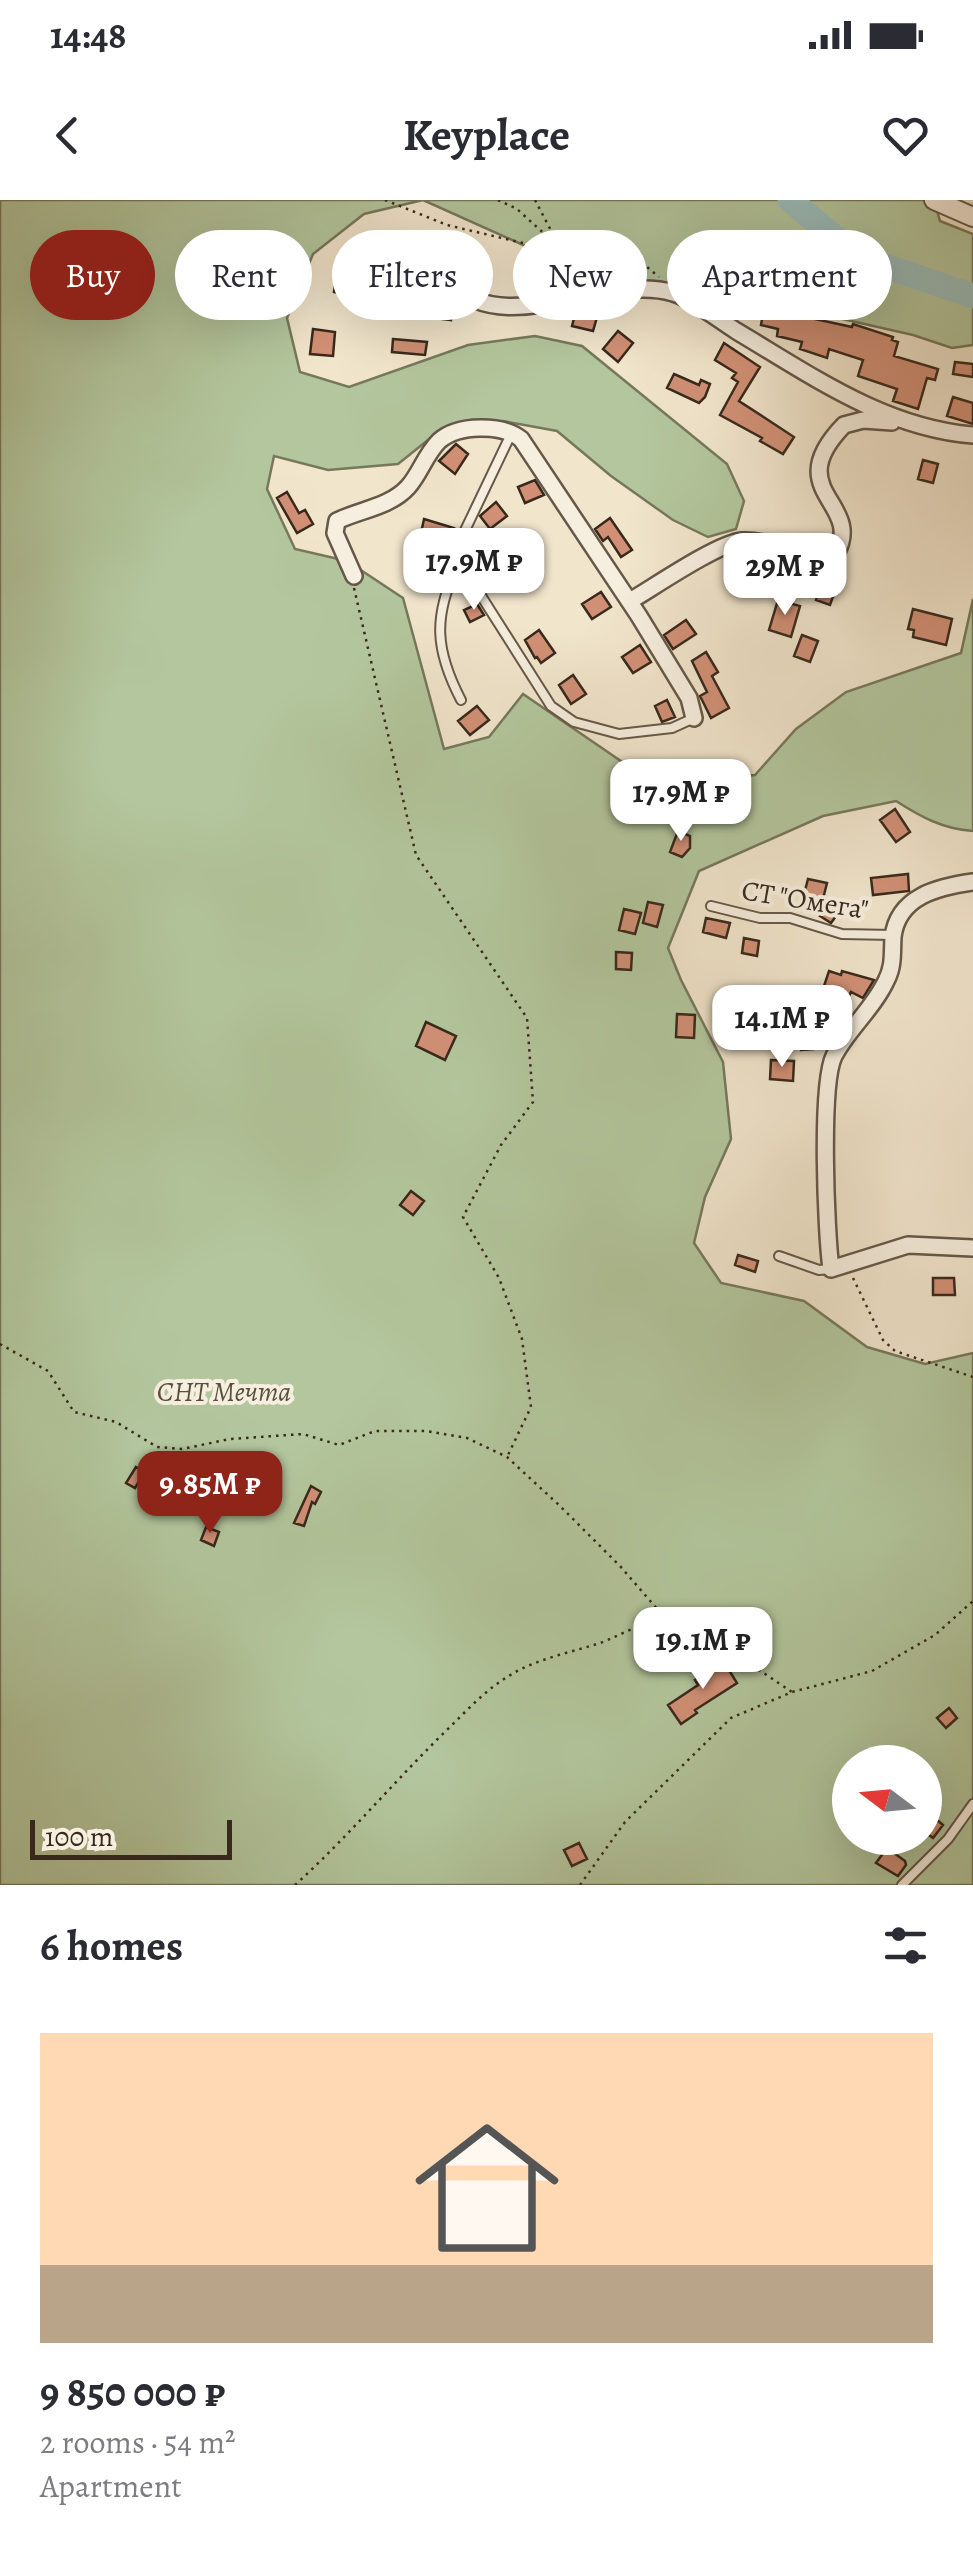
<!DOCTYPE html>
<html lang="en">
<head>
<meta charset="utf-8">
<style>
	:root { --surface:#fff; --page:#f7f7f7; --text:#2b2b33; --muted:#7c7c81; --accent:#8f2418 }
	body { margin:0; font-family:Alegreya,serif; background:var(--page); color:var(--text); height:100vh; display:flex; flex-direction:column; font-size:38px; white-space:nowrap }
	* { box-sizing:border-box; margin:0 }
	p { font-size:32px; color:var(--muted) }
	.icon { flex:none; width:55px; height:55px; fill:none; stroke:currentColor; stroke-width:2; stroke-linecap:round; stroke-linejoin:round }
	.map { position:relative; height:1685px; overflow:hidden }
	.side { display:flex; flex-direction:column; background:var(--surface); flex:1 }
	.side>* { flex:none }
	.guide { position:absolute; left:30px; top:30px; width:915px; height:90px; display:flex; gap:20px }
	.needle { width:65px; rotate:286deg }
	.fabs { position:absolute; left:832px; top:1545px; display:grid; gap:20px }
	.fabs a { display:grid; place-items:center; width:110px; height:110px; border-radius:50%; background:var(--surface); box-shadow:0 10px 40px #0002; font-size:50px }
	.scale { position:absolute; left:30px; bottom:25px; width:202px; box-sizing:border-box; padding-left:10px; border:5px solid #38291c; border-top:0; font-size:28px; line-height:35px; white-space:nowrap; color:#38291c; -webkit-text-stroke:8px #f6eede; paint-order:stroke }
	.price { position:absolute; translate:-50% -85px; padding:0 22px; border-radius:20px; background:#fff; color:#222; font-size:32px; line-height:65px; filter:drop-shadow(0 2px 5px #0008) }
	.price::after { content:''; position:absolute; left:50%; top:60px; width:30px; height:22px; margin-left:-15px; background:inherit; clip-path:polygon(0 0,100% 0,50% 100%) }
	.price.on { background:var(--accent); color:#fff }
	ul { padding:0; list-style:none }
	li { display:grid; align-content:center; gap:20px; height:530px; padding:0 40px }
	li span { display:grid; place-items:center; height:310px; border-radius:0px; color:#555 }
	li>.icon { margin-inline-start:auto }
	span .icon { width:180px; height:180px; fill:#fffc; stroke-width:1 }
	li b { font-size:42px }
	h2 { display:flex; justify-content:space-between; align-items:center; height:120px; padding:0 40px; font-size:42px }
	.pill { padding:0 35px; border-radius:45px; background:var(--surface); box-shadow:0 10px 40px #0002; font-size:35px; line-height:90px }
	.pill.on { background:var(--accent); color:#fff }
	.status { display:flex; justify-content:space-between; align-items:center; height:70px; padding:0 50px; background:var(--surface); direction:ltr }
	.status svg { height:28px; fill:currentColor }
	header { display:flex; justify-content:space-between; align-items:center; height:130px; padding:0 40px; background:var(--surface); font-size:45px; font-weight:700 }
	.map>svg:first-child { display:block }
	.green { fill:#b3c69d; stroke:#76785c; stroke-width:2.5; fill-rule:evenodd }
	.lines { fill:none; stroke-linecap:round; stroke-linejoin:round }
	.river { stroke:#9bbebc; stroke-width:25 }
	.building { fill:#d19076; stroke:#38291c; stroke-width:2.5 }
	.service-casing { stroke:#665848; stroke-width:12 }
	.minor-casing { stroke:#665848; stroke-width:20 }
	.tertiary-casing { stroke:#665848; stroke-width:22 }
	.path { stroke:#38291c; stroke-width:2.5; stroke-dasharray:2.5 5; stroke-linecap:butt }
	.service { stroke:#f6eede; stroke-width:8 }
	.minor { stroke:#f6eede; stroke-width:15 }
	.tertiary { stroke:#f6eede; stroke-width:18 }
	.labels { text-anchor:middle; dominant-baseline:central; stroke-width:8; stroke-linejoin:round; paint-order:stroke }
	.street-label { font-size:28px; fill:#38291c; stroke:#f6eede }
	.park-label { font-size:28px; font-style:italic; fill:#57503c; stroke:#f6eede }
</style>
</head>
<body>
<div class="status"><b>14:48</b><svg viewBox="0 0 49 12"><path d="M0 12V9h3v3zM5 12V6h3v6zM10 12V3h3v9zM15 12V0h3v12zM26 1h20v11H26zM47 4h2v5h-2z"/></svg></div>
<header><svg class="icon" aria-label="back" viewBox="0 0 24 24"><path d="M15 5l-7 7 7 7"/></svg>Keyplace<svg class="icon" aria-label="heart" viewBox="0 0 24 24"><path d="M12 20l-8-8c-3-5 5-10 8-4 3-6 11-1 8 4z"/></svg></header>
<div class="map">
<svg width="973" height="1685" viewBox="0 0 973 1685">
	<rect width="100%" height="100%" fill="#f1e5cc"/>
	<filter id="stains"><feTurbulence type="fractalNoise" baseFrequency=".002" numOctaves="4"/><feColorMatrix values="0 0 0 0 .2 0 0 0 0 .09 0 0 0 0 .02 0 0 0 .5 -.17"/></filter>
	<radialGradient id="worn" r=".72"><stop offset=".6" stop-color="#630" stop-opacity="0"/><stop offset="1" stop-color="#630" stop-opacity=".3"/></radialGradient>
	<!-- green -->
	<path class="green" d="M0 0H423L364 14 313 54 287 118 300 172 349 187 468 145 535 136 582 146 727 264 744 301 736 329 708 337 673 320 611 276 557 231 503 221 438 232 398 264 328 270 274 256 267 289 295 349 347 361 403 398 444 549 489 537 523 494 634 570 707 579 755 575 796 529 846 492 961 453 973 399V631C943 629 921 617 896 601L823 616 699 671 668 748 681 780 723 862 731 939 705 997 694 1043 721 1083 804 1101 867 1147 925 1164 973 1153V1685H0ZM850 1562H925V1638H850Z
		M423 0H934L940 21 973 34V145L952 148 913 135 759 100 743 109 727 110 674 89 532 49Z"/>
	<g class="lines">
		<!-- river -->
		<path class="river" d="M790 0 858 57 973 96"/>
	</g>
	<!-- building -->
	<path class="building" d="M337 71 354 74 350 95 334 92Z
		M435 92 446 94 454 99 451 120 426 117 428 94Z
		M764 108 852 127 853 124 893 137 892 140 898 142 894 156 938 169 935 180 927 178 918 209 893 201 897 189 858 176 863 160 829 149 827 158 800 149 802 142 777 136 778 129 761 125Z
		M576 111 597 117 593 131 572 126Z
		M313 129 335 132 333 156 310 154Z
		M618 131 633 143 618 162 603 149Z
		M393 139 427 142 425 155 392 152Z
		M724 143 760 167 739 201 794 237 783 254 760 241 762 238 720 215 738 182 732 178 736 173 715 160Z
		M955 162 973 164V177L953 174Z
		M674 174 699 185 701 180 710 184 705 197 699 203 667 188Z
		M953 197 973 203V224L947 216Z
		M456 244 468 254 455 274 439 261Z
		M923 260 938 264 933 283 918 279Z
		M535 280 544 295 525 303 518 287Z
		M287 292 299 313 305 310 313 324 297 333 277 298Z
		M496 302 507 316 490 329 480 316Z
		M610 318 632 350 621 357 608 337 603 341 595 329Z
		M424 319 454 328 451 340 435 336 431 350 418 347Z
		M821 383 836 388 830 405 816 400Z
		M601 392 611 407 592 419 582 404Z
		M778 400 800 406 791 437 769 430Z
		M477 404 484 415 470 422 464 410Z
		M913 409 952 419 946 445 913 437 914 430 908 429Z
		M686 420 696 434 673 449 664 435Z
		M539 430 555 453 541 463 537 457 535 458 525 440Z
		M802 435 818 441 810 462 794 456Z
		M640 445 651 462 633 473 622 457Z
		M706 452 718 472 712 476 729 508 711 518 700 496 707 492 692 461Z
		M573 475 586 494 571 504 559 485Z
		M667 500 675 517 662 522 655 506Z
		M477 506 489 520 470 535 458 521Z
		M895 609 910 632 896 642 880 620Z
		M678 631 690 636V648L682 657 670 652Z
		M908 674 909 691 873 695 871 678Z
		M808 679 827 683 822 703 803 698Z
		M648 702 663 705 657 727 643 723Z
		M831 702 841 709 831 723 820 716Z
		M624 709 641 713 635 734 619 730Z
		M706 718 730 723 726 738 703 732Z
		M744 738 759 741 757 756 742 753Z
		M616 752 632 753 631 770 616 769Z
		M829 771 841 775 842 771 874 780 863 798 851 792 849 796 824 786Z
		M677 814 695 815 694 838 676 837Z
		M811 818 813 849 801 850 799 834H790L789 819Z
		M426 822 456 836 445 860 416 846Z
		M771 860 794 861 793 881 770 879Z
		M411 991 424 1001 413 1015 400 1005Z
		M738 1055 758 1061 755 1072 735 1065Z
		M933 1078H954L955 1095H933Z
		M136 1267 145 1272 135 1288 126 1283Z
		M311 1286 321 1292 315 1304 312 1302 304 1326 294 1323Z
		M206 1327 219 1332 214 1346 201 1340Z
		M724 1462 737 1483 695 1510 697 1513 681 1524 668 1505 698 1485 695 1480Z
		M949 1508 957 1518 946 1528 937 1518Z
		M931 1615 943 1625 933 1638 925 1632V1623Z
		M579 1643 587 1659 572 1666 564 1650Z
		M887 1648 905 1661 906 1665 898 1676 876 1663Z"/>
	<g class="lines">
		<defs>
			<path id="service" d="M512 232 458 345 457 366 478 391 551 506 574 522 619 534 672 528 694 518
				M457 366C433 417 435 450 461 500
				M711 706 760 718H790L842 734 893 735
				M779 1056 819 1070 831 1069
				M902 1685 948 1639 973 1604"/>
			<path id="minor" d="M452 84C504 139 606 73 673 93 692 98 720 121 738 132 812 176 885 228 973 235
				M354 376 335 333 337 321C359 310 390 307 408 287 420 274 425 255 439 241 458 224 502 224 521 239L639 416 689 498 694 518
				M630 401C654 387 718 343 742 341 774 339 805 365 836 354 865 302 779 292 844 225L863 220 892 222
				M973 682C938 687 898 696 893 737 892 753 894 766 886 781 873 809 848 829 834 856 820 885 826 1032 831 1069L908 1045 973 1048"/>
			<path id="tertiary" d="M934 0 973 17"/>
		</defs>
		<!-- service casing -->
		<use href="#service" class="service-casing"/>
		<!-- minor casing -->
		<use href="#minor" class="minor-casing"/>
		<!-- tertiary casing -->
		<use href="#tertiary" class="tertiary-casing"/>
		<!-- path -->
		<path class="path" d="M385 0 447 25 548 49 596 42 628 51 659 77
			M498 0 517 9 559 47
			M535 0 557 42
			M354 388 416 655 527 818 533 902 501 945 463 1017 499 1078 522 1139 531 1207 507 1257
			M853 1078 883 1140 895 1151 973 1177
			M0 1144 48 1171 74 1212 116 1222 157 1247 182 1249 230 1239 303 1234 339 1245 375 1231H426L467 1238 507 1257 560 1306 620 1366 671 1425
			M295 1685C350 1635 397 1578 450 1527 468 1509 485 1491 507 1477 535 1459 569 1453 600 1443 625 1434 644 1418 672 1425 708 1433 760 1471 792 1492
			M580 1685 625 1622 731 1518 792 1492 872 1471 935 1435 973 1401"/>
		<!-- service -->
		<use href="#service" class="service"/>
		<!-- minor -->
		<use href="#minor" class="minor"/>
		<!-- tertiary -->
		<use href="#tertiary" class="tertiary"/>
	</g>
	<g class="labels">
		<!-- street labels -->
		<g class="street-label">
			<text transform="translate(805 700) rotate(9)">СТ "Омега"</text>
		</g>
		<!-- park labels -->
		<g class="park-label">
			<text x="224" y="1192">СНТ Мечта</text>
		</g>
	</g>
	<rect width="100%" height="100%" filter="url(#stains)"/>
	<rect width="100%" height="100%" fill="url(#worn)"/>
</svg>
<div class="fabs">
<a><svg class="needle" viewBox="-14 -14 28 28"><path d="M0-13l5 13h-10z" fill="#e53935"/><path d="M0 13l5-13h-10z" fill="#7c7c81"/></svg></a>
</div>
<div class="scale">100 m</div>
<b class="price" style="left:474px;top:413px">17.9M ₽</b>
<b class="price" style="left:785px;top:418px">29M ₽</b>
<b class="price" style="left:681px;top:644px">17.9M ₽</b>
<b class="price" style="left:782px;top:870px">14.1M ₽</b>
<b class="price on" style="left:210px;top:1336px">9.85M ₽</b>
<b class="price" style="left:703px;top:1492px">19.1M ₽</b>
<div class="guide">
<a class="pill on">Buy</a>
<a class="pill">Rent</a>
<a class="pill">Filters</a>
<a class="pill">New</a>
<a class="pill">Apartment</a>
</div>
</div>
<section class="side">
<h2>6 homes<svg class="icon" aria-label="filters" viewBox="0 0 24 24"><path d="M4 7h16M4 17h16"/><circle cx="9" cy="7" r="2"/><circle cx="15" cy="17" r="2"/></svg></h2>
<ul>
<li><span style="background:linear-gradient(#ffd9b3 75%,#b9a48a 0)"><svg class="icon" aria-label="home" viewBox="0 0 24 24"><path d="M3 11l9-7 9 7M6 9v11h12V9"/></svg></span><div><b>9 850 000 ₽</b><p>2 rooms · 54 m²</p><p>Apartment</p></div></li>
</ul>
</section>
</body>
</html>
